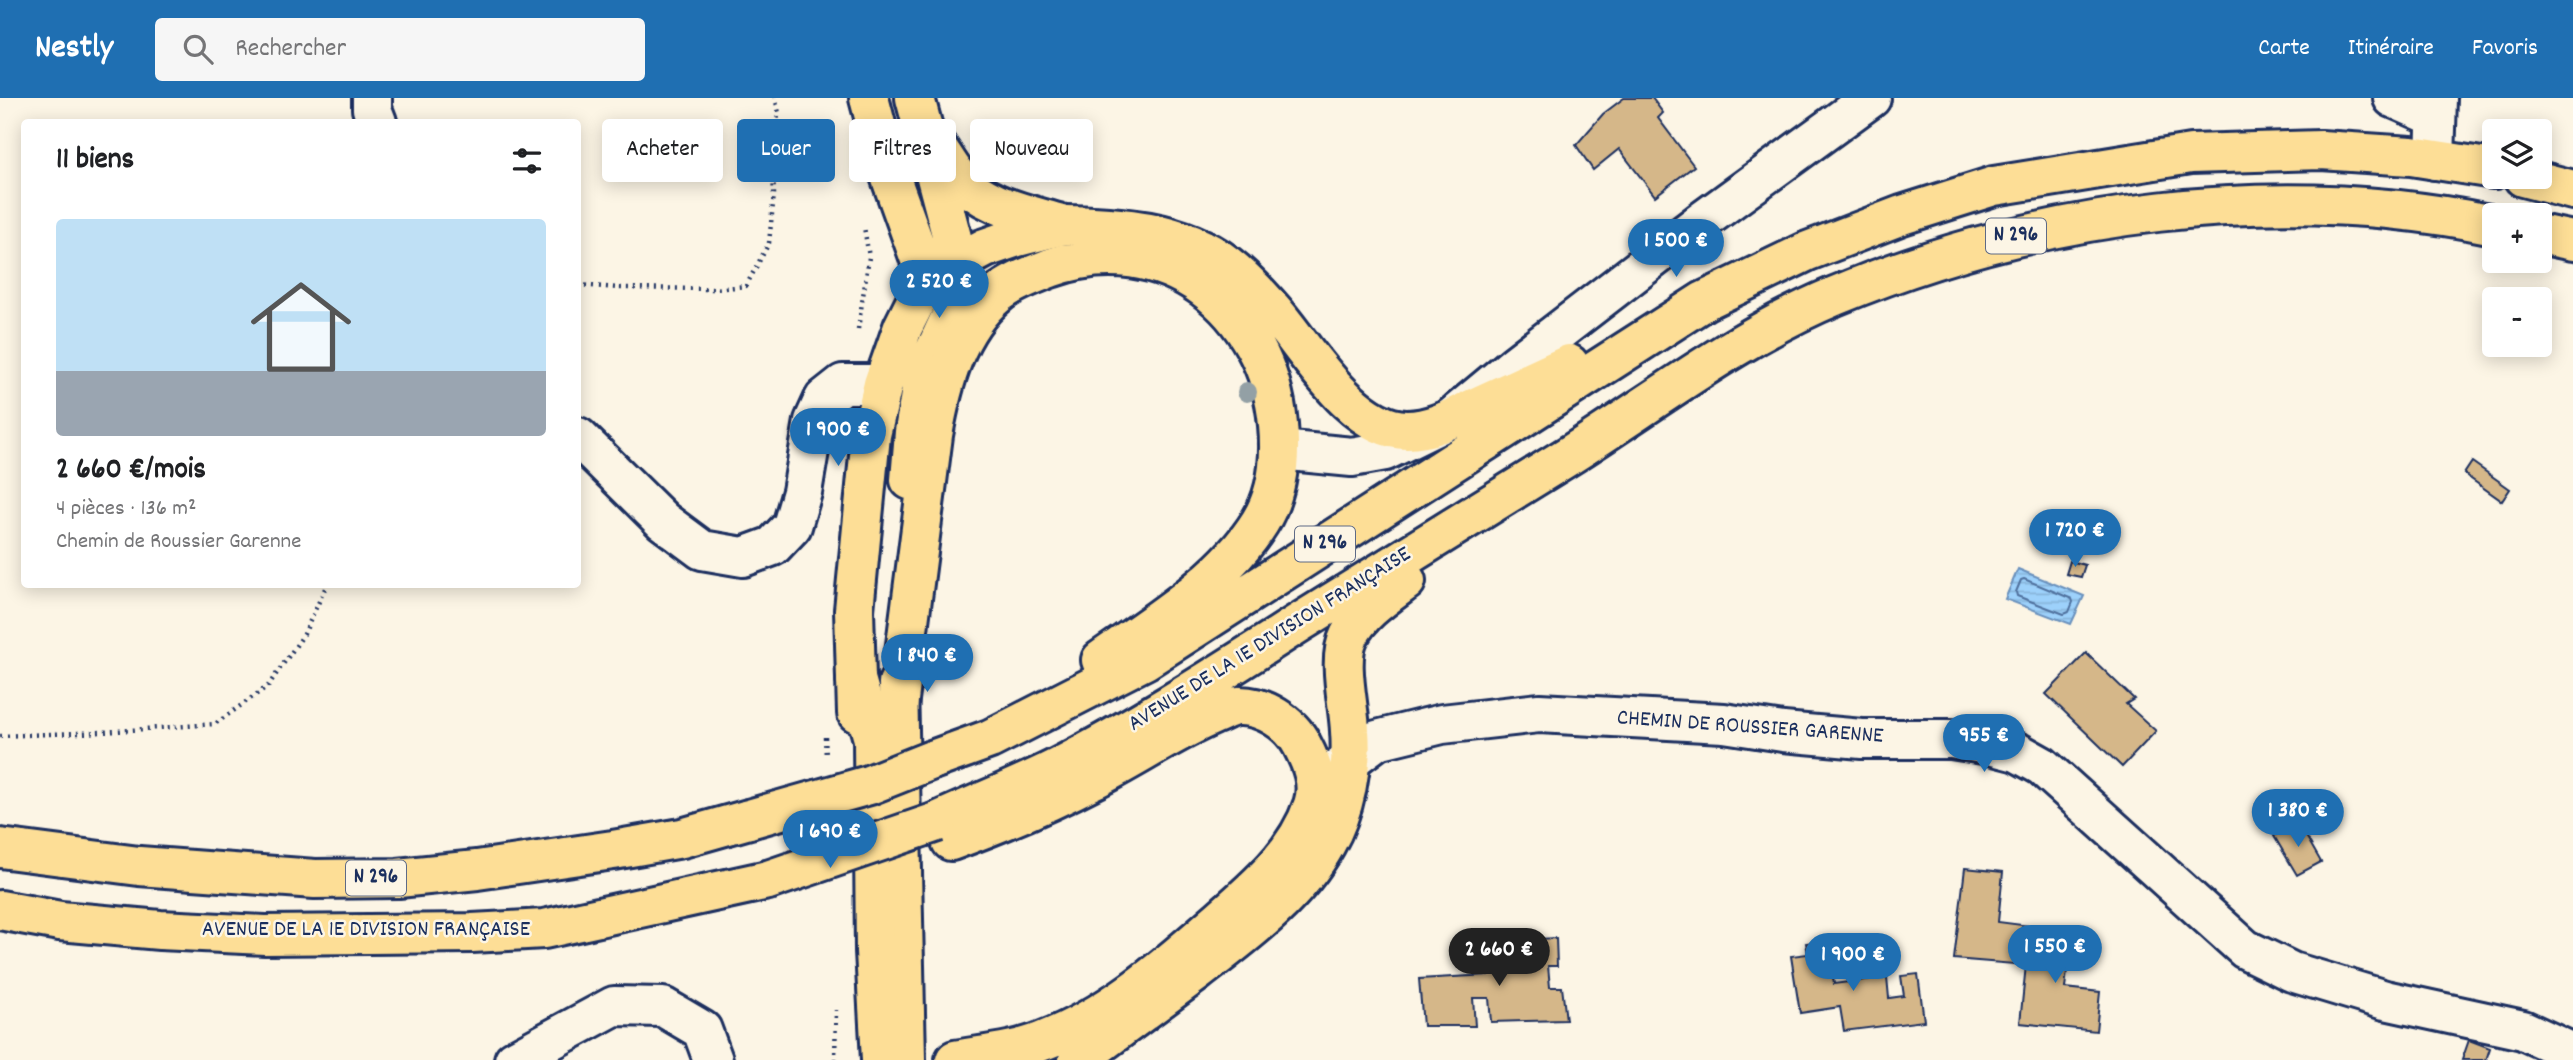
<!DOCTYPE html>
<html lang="fr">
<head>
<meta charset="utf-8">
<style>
	:root { --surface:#fff; --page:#f6f6f6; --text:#202124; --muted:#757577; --line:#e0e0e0; --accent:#1f6fb2 }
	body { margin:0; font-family:Dekko,sans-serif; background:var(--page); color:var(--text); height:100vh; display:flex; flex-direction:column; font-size:26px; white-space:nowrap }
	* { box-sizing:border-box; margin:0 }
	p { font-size:23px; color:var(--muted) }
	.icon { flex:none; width:38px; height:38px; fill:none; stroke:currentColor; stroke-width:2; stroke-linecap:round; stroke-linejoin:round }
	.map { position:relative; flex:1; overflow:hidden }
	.side { position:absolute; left:21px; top:21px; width:560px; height:469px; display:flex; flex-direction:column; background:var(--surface); border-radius:7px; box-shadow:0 4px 18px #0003 }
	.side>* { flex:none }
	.banner { position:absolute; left:602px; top:21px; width:665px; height:63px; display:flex; gap:14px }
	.controls { position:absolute; left:2482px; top:21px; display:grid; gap:14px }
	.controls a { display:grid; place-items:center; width:70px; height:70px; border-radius:7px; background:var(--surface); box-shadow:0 4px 18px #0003; font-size:35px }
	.price { position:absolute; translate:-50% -60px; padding:0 16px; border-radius:24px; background:var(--accent); color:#fff; font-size:23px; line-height:46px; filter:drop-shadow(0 2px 4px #0008) }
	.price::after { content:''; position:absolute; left:50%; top:42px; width:21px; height:16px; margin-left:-10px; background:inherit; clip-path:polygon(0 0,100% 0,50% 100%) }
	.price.active { background:#222; color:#fff }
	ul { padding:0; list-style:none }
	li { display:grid; align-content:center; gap:14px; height:371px; padding:0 35px }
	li+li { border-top:2px solid var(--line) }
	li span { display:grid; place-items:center; height:217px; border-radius:7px; color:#555 }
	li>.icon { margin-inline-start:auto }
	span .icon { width:126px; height:126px; fill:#fffc; stroke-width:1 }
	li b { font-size:30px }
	h2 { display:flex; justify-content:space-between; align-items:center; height:84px; padding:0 35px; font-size:30px }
	.tag { padding:0 24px; border-radius:7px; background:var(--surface); box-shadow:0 4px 18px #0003; font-size:24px; line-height:63px }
	.tag.active { background:var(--accent); color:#fff }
	header { display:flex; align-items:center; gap:42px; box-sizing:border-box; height:98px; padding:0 35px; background:var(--accent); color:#fff }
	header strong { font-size:33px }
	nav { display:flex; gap:38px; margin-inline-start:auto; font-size:24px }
	.search { width:490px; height:63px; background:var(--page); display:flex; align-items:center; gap:18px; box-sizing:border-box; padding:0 24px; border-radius:7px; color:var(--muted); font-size:26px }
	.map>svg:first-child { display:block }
	.water { fill:url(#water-rules); stroke:#6990bc; stroke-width:2 }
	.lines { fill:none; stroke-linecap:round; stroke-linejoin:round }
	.shore { stroke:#4f709d; stroke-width:2 }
	.building { fill:#d5b789; stroke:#1b2f5e; stroke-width:2 }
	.minor-casing { stroke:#1b2f5e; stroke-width:44 }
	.major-casing { stroke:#1b2f5e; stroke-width:44 }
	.highway-casing { stroke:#1b2f5e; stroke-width:44 }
	.path { stroke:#1b2f5e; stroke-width:4.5; stroke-dasharray:2 5; stroke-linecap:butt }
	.minor { stroke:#fcf5e5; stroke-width:38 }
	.major { stroke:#fdde96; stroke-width:38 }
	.highway { stroke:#fdde96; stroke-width:38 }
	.highway-bridge-casing { stroke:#1b2f5e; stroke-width:44; stroke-linecap:butt }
	.highway-bridge { stroke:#fdde96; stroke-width:38 }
	.tree { fill:#93a0a5 }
	.labels { text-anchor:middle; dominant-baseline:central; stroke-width:5; stroke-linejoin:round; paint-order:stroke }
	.shield { fill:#fcf5e5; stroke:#5e6a86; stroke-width:2 }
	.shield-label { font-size:21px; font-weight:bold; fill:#1b2f5e }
	.street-label { font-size:23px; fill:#1b2f5e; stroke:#fcf5e5 }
</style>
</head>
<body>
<header>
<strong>Nestly</strong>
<div class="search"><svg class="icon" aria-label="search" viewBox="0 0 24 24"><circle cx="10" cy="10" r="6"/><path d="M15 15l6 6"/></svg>Rechercher</div>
<nav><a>Carte</a><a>Itinéraire</a><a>Favoris</a></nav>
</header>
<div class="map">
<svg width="2573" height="962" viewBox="0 0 2573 962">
	<defs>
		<pattern id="water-rules" width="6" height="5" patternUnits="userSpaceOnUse" patternTransform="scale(1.75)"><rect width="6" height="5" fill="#9dd1fb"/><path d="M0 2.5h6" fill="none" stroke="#87b4da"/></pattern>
	</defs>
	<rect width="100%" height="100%" fill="#fcf5e5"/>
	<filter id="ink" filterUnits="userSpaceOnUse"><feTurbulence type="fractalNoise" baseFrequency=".0143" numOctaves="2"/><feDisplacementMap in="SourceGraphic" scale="14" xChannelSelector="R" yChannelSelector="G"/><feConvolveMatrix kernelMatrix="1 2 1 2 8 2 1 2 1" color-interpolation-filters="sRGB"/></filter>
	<g filter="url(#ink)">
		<!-- water -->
		<path class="water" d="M2018 471 2084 498 2071 526 2005 501Z"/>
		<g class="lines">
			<!-- shore -->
			<path class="shore" d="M2024 481 2072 501 2073 504 2069 514 2064 516 2017 498 2016 494 2021 482Z"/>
		</g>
		<!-- building -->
		<path class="building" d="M1624 0H1652L1663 15 1658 20 1694 68 1655 98 1619 51 1593 72 1576 47 1603 16Z
			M2472 364 2510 391 2502 403 2464 376Z
			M2070 463 2085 467 2081 479 2066 476Z
			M2086 555 2134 601 2126 606 2156 633 2122 669 2046 596Z
			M2298 724 2321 764 2297 777 2274 738Z
			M1965 770 2003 774 1998 824 2030 828 2026 867 1954 861Z
			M2030 828 2072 832 2065 890 2100 894 2096 933 2020 925Z
			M1556 840 1557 868H1548L1550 889H1562L1566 922 1491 924 1489 900H1473L1475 928H1423L1419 881 1488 877V844Z
			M1827 842 1834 886 1887 879 1889 900 1904 898 1901 878 1918 876 1924 923 1844 933 1840 909 1800 915 1791 858 1808 856 1806 845Z
			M2469 942 2490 950 2486 962H2462Z"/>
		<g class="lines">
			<defs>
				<path id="minor" d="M372 0V11L377 24
					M2393 0 2436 19
					M2435 62 2437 0
					M578 339 663 423 702 452 743 459 773 448 792 428 802 394 814 323 824 301 843 286H883
					M1280 352 1352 359 1385 353 1450 321 1515 267 1702 123 1871 0
					M1330 677 1377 642 1442 626 1539 615 1724 625 1783 634 1862 641H1951L1990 647 2017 654 2042 668 2245 851 2292 874 2385 902 2523 932 2573 955
					M514 962 614 908 663 909 702 932 713 962"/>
				<path id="major" d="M869 0 888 72 927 181
					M934 45C942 55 948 67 956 77 983 108 1024 115 1061 126
					M910 382 914 334 923 278 960 199 959 166 915 0
					M898 585 906 962
					M857 615 854 512 871 337 883 286 903 229 927 181 985 150 1017 139 1063 127"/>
				<path id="highway" d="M2523 79 2573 92
					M1063 127C1118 128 1180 131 1226 166 1243 179 1258 195 1272 211 1305 248 1351 332 1407 332 1433 332 1458 317 1482 306 1511 293 1540 279 1569 266
					M2539 136 2573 143
					M856 581 873 641 875 853 881 962
					M897 617 933 337C942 286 956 231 998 196 1012 184 1033 177 1050 170 1164 128 1268 211 1278 327 1281 359 1278 395 1260 424 1225 481 1156 523 1101 562
					M932 662 990 641 1145 562 1704 203 1808 153 1902 117 1994 88 2191 56 2321 52 2411 58 2494 71
					M937 724C976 706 1017 690 1055 671 1139 628 1219 576 1299 525 1389 469 1479 413 1570 357 1657 302 1739 238 1835 198 2038 113 2277 82 2494 127
					M951 743C1000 725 1046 706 1092 682 1133 662 1171 635 1213 617 1221 614 1230 608 1238 608 1263 607 1291 625 1302 647 1312 666 1320 686 1313 707 1296 758 1251 794 1212 828 1162 872 1107 919 1043 943 1016 954 983 957 955 962
					M0 750 139 768 315 781 398 780 477 772 613 752 682 740 749 721
					M0 812 60 823 160 832 265 837 472 835 544 831 768 782
					M1078 962C1118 932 1158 903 1198 873 1246 836 1296 800 1326 746 1345 713 1353 671 1350 633 1349 606 1337 562 1349 538 1360 515 1386 498 1406 483"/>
			</defs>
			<!-- minor casing -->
			<use href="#minor" class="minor-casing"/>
			<!-- major casing -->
			<use href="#major" class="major-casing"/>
			<!-- highway casing -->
			<use href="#highway" class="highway-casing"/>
			<!-- path -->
			<path class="path" d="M578 187 619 190 714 191 746 188 769 145 774 96 771 41 779 15 775 0
				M858 231 869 159 864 129
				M0 638 102 634 215 626 268 588 304 536 327 486
				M825 639 826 659
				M835 962 836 912"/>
			<!-- minor -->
			<use href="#minor" class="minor"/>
			<!-- major -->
			<use href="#major" class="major"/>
			<!-- highway -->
			<use href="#highway" class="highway"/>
			<defs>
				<path id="highway-bridge" d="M749 721 869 687 932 662
					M768 782 937 724"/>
			</defs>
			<!-- highway-bridge casing -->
			<use href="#highway-bridge" class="highway-bridge-casing"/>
			<!-- highway-bridge -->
			<use href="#highway-bridge" class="highway-bridge"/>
		</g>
		<!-- trees -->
		<circle class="tree" cx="1247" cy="294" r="10"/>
	</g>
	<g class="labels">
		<!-- shield labels -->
		<g class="shield">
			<rect x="1986" y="120.5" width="60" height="35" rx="5"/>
			<rect x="1295" y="428.5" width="60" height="35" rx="5"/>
			<rect x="346" y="762.5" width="60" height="35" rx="5"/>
		</g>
		<g class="shield-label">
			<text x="2016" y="138">N 296</text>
			<text x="1325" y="446">N 296</text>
			<text x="376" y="780">N 296</text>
		</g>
		<!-- street labels -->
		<g class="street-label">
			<text transform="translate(1270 542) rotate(-32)">AVENUE DE LA 1E DIVISION FRANÇAISE</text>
			<text transform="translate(1750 630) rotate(4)">CHEMIN DE ROUSSIER GARENNE</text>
			<text x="366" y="832">AVENUE DE LA 1E DIVISION FRANÇAISE</text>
		</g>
	</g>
</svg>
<div class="controls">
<a><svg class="icon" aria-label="layers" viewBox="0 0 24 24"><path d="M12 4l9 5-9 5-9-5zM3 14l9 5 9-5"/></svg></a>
<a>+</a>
<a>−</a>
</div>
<b class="price" style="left:1676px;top:181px">1 500 €</b>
<b class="price" style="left:939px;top:222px">2 520 €</b>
<b class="price" style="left:838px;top:370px">1 900 €</b>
<b class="price" style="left:2075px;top:471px">1 720 €</b>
<b class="price" style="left:927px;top:596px">1 840 €</b>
<b class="price" style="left:1984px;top:676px">955 €</b>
<b class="price" style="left:2298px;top:751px">1 380 €</b>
<b class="price" style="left:830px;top:772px">1 690 €</b>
<b class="price" style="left:2055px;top:887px">1 550 €</b>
<b class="price active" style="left:1499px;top:890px">2 660 €</b>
<b class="price" style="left:1853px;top:895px">1 900 €</b>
<div class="banner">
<a class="tag">Acheter</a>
<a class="tag active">Louer</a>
<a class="tag">Filtres</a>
<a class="tag">Nouveau</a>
</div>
<section class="side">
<h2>11 biens<svg class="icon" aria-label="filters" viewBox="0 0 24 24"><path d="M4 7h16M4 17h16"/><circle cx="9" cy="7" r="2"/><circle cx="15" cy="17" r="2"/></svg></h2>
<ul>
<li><span style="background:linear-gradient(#bfe0f5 70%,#9aa5b1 0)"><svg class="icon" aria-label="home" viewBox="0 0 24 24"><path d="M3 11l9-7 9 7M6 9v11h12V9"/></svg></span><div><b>2 660 €/mois</b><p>4 pièces · 136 m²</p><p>Chemin de Roussier Garenne</p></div></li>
</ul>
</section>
</div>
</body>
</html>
